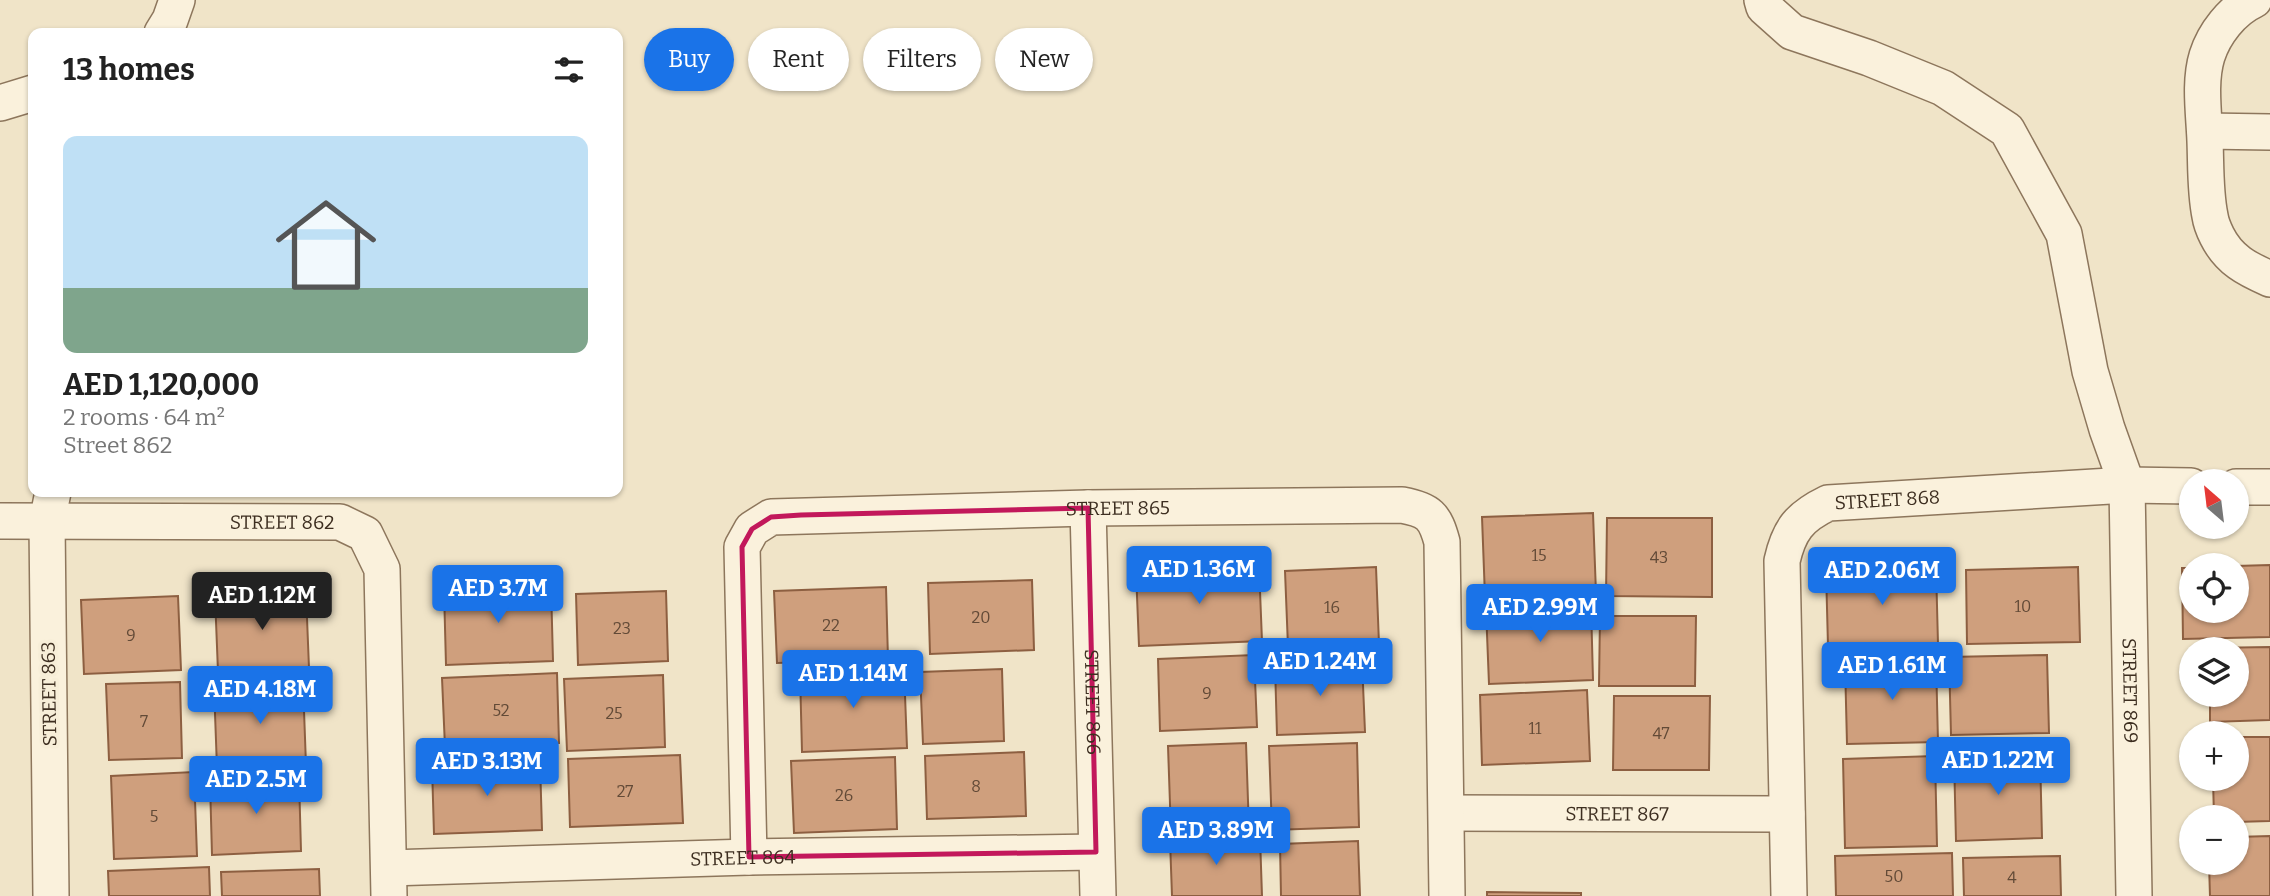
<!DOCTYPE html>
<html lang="en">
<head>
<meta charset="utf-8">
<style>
	:root { --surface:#fff; --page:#f2f2f2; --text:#222; --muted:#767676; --line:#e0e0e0; --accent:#1a73e8 }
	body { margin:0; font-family:Bitter,serif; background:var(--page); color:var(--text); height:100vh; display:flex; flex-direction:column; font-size:26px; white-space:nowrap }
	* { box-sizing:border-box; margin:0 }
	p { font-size:23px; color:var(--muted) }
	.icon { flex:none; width:38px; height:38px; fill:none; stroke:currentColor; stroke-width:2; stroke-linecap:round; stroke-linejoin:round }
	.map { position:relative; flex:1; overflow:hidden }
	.sheet { position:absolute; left:28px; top:28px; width:595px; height:469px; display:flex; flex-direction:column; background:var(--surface); border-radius:14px; box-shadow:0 2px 5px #0004 }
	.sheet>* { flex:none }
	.guide { position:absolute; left:644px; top:28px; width:665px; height:63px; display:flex; gap:14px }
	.needle { width:46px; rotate:332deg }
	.buttons { position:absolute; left:2179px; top:469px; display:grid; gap:14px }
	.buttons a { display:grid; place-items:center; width:70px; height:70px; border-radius:50%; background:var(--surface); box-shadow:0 2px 5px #0004; font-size:35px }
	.price { position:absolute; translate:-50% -60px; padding:0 16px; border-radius:7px; background:var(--accent); color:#fff; font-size:23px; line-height:46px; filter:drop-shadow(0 2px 4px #0008) }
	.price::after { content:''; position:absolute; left:50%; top:42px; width:21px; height:16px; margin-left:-10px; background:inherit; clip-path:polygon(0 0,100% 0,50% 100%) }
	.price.on { background:#222; color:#fff }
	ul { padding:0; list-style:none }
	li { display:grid; align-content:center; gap:14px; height:371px; padding:0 35px }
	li+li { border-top:2px solid var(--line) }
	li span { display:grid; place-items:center; height:217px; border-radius:14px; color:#555 }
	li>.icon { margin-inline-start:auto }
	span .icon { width:126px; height:126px; fill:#fffc; stroke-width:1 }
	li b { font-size:30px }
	h2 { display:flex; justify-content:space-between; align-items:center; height:84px; padding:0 35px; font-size:30px }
	.chip { padding:0 24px; border-radius:32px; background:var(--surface); box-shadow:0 2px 5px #0004; font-size:24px; line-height:63px }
	.chip.on { background:var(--accent); color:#fff }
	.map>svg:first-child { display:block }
	.building { fill:#cf9f7d; stroke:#8d5f41; stroke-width:2 }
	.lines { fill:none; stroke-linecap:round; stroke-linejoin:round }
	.minor-casing { stroke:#8d765c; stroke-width:38 }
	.minor { stroke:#faf1dc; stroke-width:35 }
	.marked { fill:none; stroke:#c2185b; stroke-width:5; stroke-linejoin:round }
	.labels { text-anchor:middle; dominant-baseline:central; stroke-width:7; stroke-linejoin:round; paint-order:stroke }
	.number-label { font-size:16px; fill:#624a37 }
	.street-label { font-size:19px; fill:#3d2e20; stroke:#f7eed8 }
</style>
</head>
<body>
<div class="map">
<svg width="2270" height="896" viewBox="0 0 2270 896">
	<rect width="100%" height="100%" fill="#f0e4c8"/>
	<!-- building -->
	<path class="building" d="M1593 513 1596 593 1485 597 1482 517Z
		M1607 518H1712V597L1606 596Z
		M2270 565V637L2183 639 2182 568H2191V611H2236V566Z
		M1259 566 1262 641 1139 646 1136 571Z
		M1376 567 1379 644 1288 647 1285 571Z
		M1936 567 1938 644 1828 646 1826 570Z
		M2078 567 2080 642 1967 644 1966 570Z
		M1032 580 1034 650 930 654 928 583Z
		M551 586 553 661 446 665 444 590Z
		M886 587 888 659 777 663 774 591Z
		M666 591 668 661 578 665 576 594Z
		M306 593 309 668 218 672 215 596Z
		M178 596 181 670 84 674 81 600Z
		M1591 605 1593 680 1489 684 1486 609Z
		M1600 616H1696L1695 686H1599Z
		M2270 647V720L2210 722V695H2236V649L2208 648Z
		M1254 655 1257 727 1160 731 1158 659Z
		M2047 655 2049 733 1951 735 1949 657Z
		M1936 660 1938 742 1847 744 1845 663Z
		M1362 661 1365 732 1277 735 1275 665Z
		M904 668 907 748 802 752 800 673Z
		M1002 669 1004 741 923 744 920 672Z
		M557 673 559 743 445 747 442 678Z
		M663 675 665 747 567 751 564 679Z
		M180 682 182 758 109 760 106 684Z
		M303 683 306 765 217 768 214 686Z
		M1587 690 1590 761 1482 765 1480 695Z
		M1614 696H1710L1709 770H1613Z
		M2236 737H2270V821L2236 822V817H2214L2213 779H2236Z
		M1246 743 1249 830 1171 833 1168 746Z
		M1357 743 1359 827 1272 830 1269 746Z
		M1024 752 1026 816 927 819 925 756Z
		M2040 754 2042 838 1956 841 1954 756Z
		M680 755 683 823 570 827 568 759Z
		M1935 756 1937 846 1845 848 1843 759Z
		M895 757 897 829 794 833 791 761Z
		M540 762 542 830 434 834 432 766Z
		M194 772 197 856 114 859 111 776Z
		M299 778 301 851 212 855 210 782Z
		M2270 836V896H2210L2209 863H2236V837Z
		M1260 837 1262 896H1172L1170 840Z
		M1358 841 1360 896H1281L1280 844Z
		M1952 853 1953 896H1836L1835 856Z
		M2060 856 2061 896H1964L1963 858Z
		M209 867 210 896H109L108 871Z
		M319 869 320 896H222L221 872Z
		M1487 892 1581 893V896H1487Z"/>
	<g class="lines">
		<defs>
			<g id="minor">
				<path id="s1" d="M1762 0 1764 7 1792 32 1869 58 1943 88 2007 130 2064 234 2090 371 2107 429 2127 485 2134 896"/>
				<path d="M2254 0C2232 10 2214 34 2207 56 2199 82 2204 114 2205 141 2206 166 2205 192 2210 216 2211 223 2214 230 2217 236 2229 260 2247 269 2270 279"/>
				<path d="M162 33 170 20 177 0"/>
				<path d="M0 103 33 93"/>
				<path d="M2205 131 2270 132"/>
				<path d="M2236 487H2270"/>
				<path id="s2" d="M1088 508 1098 896"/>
				<path id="s3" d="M0 521 340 522 365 534 382 569 389 896"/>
				<path id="s4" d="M1447 813 1787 814"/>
				<path id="s5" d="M749 857 742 547 752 529 771 517 1088 508 1402 505C1429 510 1435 516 1442 542L1447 896"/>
				<path id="s6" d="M389 868 749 857 1096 852"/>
				<path d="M51 896 47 522 53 492"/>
				<path id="s7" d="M1789 896 1782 561C1789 530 1799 517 1828 503L2127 485 2191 486"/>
			</g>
		</defs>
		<!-- minor casing -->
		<use href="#minor" class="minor-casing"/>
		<!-- minor -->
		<use href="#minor" class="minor"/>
	</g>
	<!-- marked area -->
	<path class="marked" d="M1088 508 1096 852 749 857 742 547 752 529 771 517 801 515Z"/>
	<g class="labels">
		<!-- number labels -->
		<g class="number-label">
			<text x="1539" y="555">15</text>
			<text x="1659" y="557">43</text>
			<text x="2023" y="606">10</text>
			<text x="1332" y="607">16</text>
			<text x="981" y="617">20</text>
			<text x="831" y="625">22</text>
			<text x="622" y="628">23</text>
			<text x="131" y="635">9</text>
			<text x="1207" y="693">9</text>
			<text x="501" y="710">52</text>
			<text x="614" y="713">25</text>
			<text x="144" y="721">7</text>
			<text x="1535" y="728">11</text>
			<text x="1661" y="733">47</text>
			<text x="976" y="786">8</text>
			<text x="625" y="791">27</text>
			<text x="844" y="795">26</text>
			<text x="154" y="816">5</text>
			<text x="1894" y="876">50</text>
			<text x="2012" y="877">4</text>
		</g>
		<!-- street labels -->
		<g class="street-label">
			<text stroke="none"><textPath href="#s7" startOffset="472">STREET 868</textPath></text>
			<text stroke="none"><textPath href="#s5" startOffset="700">STREET 865</textPath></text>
			<text stroke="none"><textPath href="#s3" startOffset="282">STREET 862</textPath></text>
			<text stroke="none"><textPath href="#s1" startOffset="866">STREET 869</textPath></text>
			<text transform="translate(49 694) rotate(-91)">STREET 863</text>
			<text stroke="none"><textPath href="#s2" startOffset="194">STREET 866</textPath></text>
			<text stroke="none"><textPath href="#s4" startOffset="170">STREET 867</textPath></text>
			<text stroke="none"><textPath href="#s6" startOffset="354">STREET 864</textPath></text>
		</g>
	</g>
</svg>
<div class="buttons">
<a><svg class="needle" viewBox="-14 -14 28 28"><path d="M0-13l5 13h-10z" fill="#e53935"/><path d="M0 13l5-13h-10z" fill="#767676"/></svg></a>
<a><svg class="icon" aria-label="locate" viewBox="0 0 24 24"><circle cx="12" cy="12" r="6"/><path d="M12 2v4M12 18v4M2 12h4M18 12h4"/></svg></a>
<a><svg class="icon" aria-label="layers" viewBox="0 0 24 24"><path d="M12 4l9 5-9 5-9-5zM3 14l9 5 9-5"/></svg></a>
<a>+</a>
<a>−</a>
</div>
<b class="price" style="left:1199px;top:606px">AED 1.36M</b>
<b class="price" style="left:1882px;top:607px">AED 2.06M</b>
<b class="price" style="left:498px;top:625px">AED 3.7M</b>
<b class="price on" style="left:262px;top:632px">AED 1.12M</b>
<b class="price" style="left:1540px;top:644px">AED 2.99M</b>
<b class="price" style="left:1320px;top:698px">AED 1.24M</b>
<b class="price" style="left:1892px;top:702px">AED 1.61M</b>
<b class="price" style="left:853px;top:710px">AED 1.14M</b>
<b class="price" style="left:260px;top:726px">AED 4.18M</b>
<b class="price" style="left:1998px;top:797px">AED 1.22M</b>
<b class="price" style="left:487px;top:798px">AED 3.13M</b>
<b class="price" style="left:256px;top:816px">AED 2.5M</b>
<b class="price" style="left:1216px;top:867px">AED 3.89M</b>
<div class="guide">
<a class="chip on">Buy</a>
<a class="chip">Rent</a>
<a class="chip">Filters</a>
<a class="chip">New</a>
</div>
<section class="sheet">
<h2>13 homes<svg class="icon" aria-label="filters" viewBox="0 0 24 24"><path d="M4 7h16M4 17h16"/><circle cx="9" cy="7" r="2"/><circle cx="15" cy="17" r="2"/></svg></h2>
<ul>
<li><span style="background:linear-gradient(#bfe0f5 70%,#7fa58c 0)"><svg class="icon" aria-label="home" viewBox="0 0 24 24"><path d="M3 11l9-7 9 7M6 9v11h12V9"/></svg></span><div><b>AED 1,120,000</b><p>2 rooms · 64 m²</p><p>Street 862</p></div></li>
</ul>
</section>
</div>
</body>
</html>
